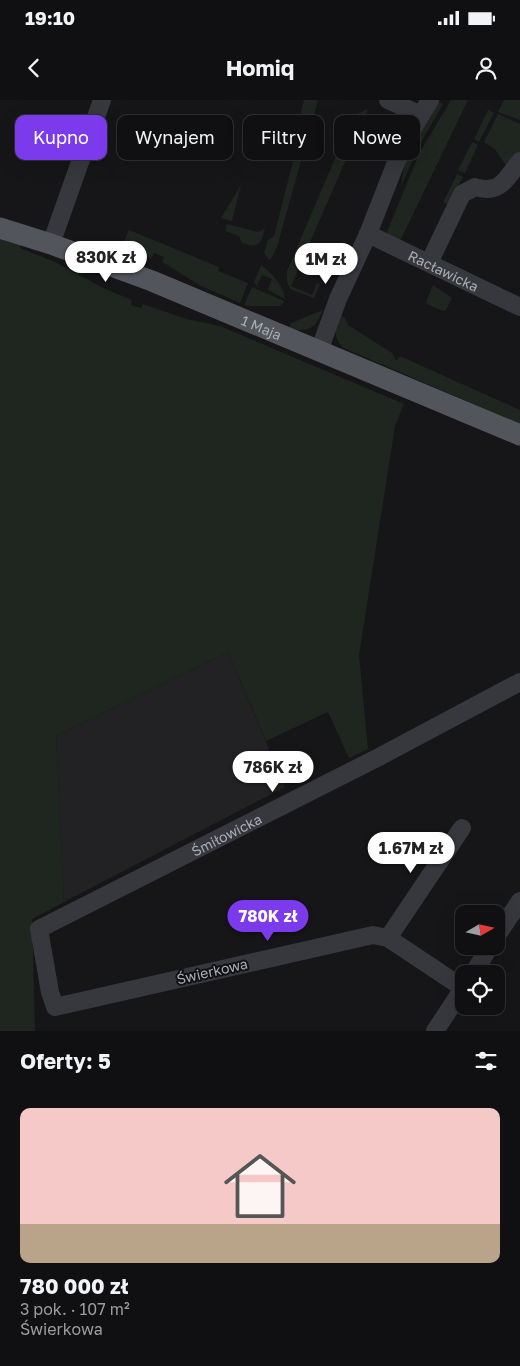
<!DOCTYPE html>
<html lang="pl">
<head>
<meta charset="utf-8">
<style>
	:root { --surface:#101012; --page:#19191b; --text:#f1f3f6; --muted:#9c9d9f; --line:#303032; --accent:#7c3aed }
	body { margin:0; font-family:"Golos Text",sans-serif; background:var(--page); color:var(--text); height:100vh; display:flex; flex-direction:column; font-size:19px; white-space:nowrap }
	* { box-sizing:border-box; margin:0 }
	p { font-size:16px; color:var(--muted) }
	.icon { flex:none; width:28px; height:28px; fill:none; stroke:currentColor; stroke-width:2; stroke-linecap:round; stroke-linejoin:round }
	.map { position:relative; height:931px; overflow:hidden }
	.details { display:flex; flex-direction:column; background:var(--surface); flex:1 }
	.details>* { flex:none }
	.guide { position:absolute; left:15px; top:15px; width:490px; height:45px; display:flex; gap:10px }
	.needle { width:32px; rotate:81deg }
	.controls { position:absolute; left:455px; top:805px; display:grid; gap:10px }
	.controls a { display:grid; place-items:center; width:50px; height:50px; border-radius:10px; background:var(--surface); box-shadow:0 5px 20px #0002,0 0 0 1px var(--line); font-size:25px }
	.price { position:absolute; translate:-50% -42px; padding:0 11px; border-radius:18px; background:#fff; color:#222; font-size:16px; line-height:32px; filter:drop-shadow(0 1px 2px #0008) }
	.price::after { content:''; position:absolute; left:50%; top:30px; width:15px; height:11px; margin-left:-8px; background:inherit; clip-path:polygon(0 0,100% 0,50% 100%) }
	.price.selected { background:var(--accent); color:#fff }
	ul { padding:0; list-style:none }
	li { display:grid; align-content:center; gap:10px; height:265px; padding:0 20px }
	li+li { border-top:1px solid var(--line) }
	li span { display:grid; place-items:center; height:155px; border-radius:10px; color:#555 }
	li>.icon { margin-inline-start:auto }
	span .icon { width:90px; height:90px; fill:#fffc; stroke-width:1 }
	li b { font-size:21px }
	h2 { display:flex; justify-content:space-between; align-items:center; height:60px; padding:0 20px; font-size:21px }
	.pill { padding:0 18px; border-radius:10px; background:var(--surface); box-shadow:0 5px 20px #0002,0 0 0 1px var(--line); font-size:18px; line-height:45px }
	.pill.selected { background:var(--accent); color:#fff }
	.status { display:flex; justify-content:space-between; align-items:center; height:35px; padding:0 25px; background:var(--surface); direction:ltr }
	.status svg { height:14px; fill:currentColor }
	header { display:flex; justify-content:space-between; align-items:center; height:65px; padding:0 20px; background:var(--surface); font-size:22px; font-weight:700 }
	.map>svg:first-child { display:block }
	.built { fill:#222225 }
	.green { fill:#1e261f }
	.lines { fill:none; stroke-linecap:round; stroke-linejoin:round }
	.minor { stroke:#37383d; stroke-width:18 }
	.major { stroke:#53555c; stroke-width:21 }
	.labels { text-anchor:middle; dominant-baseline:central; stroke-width:4; stroke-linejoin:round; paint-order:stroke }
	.street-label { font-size:14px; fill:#a8adb8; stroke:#111113 }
</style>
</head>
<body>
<div class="status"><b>19:10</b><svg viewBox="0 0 49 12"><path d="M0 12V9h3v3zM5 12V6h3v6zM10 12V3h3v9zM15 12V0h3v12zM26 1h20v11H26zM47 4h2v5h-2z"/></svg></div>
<header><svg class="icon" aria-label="back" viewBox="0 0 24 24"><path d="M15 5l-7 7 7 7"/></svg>Homiq<svg class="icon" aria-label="person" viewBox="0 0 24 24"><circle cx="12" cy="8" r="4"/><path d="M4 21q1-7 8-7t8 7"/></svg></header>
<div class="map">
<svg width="520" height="931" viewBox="0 0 520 931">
	<rect width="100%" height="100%" fill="#161618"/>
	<!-- built -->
	<path class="built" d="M228 552 285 687 64 802 56 636Z"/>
	<!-- green -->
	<path class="green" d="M304 0H318L277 147 271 159 269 160 264 153 268 140 274 136 301 30 298 25Z
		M451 0H468L401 139 399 140 386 134 420 52Z
		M504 0H520V20L498 12Z
		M438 1 443 4 420 44 415 41Z
		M368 9 291 186 312 195 317 183 320 184 314 198 290 189 287 181V171L353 16Z
		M488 10 494 13 479 42 474 39Z
		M498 14 520 24V53L506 66 495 49 484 42Z
		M472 42 478 45 465 73 458 70Z
		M413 44 419 46 401 86 405 62Z
		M457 74 463 77 448 105 443 102Z
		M241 85 232 121 221 118Z
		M227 124 258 132 265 128C261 144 259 149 242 143L239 136 225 131Z
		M129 130 219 167 218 171 248 183 240 203 199 185 166 164 162 162 164 157 154 153 151 159 145 156 122 153 123 144Z
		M0 138 21 144 20 148 55 162 103 188 132 200 131 205 141 208 143 204 186 219 220 226 404 304 395 326 359 555 368 649 349 658 328 612 266 641 228 552 56 636 64 802 32 819 35 931H0Z
		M261 165C272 173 283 185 285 199L268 190 272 179 262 175 257 186 254 182Z
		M433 185 452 198 446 210 443 211 427 204 426 202Z
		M252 187 284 201V202L280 206H249L244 205Z
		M323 210C316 227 309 234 289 228L291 223Z
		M339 215 345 218 348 225 392 253 396 261 399 257H402L520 310V324L344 248C332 238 336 229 339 215Z"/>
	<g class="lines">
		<!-- minor -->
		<g class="minor">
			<path d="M388 0 421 15"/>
			<path id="s1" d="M368 134 520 207"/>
			<path d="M51 144 102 0"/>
			<path d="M429 163 462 94 475 87C500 95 506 79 520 61"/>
			<path d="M319 251 338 199 368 134 395 65 408 36 430 0"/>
			<path d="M496 837 520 801"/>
			<path d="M388 838 462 728"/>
			<path d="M473 874 490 846"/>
			<path id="s2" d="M463 888 388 838 373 835 55 907 50 892 39 829 377 658 520 582"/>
			<path d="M435 931 464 887"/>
		</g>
		<!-- major -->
		<path class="major" id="s3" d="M0 128 51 144 152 181 520 335"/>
	</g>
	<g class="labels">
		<!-- street labels -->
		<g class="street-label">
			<text stroke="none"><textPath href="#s1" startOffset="84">Racławicka</textPath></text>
			<text stroke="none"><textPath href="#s3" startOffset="280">1 Maja</textPath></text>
			<text stroke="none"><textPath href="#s2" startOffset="721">Śmiłowicka</textPath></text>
			<text transform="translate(212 871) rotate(-13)">Świerkowa</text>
		</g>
	</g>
</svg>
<div class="controls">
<a><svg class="needle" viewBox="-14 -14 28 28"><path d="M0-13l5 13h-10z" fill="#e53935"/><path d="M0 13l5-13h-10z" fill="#9c9d9f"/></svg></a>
<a><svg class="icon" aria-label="locate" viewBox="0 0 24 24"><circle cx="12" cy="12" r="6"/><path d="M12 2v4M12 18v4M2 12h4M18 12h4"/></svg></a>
</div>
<b class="price" style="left:106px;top:183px">830K zł</b>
<b class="price" style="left:326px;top:185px">1M zł</b>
<b class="price" style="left:273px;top:693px">786K zł</b>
<b class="price" style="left:411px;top:774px">1.67M zł</b>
<b class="price selected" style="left:268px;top:842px">780K zł</b>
<div class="guide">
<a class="pill selected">Kupno</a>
<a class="pill">Wynajem</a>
<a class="pill">Filtry</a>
<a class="pill">Nowe</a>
</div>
</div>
<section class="details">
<h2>Oferty: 5<svg class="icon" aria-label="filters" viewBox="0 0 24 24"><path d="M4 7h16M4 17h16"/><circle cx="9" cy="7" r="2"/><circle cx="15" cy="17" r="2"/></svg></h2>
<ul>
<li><span style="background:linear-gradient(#f6c9c9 75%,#b9a48a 0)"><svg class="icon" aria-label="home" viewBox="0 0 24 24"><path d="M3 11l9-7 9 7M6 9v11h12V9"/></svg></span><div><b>780 000 zł</b><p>3 pok. · 107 m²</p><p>Świerkowa</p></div></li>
</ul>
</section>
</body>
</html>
